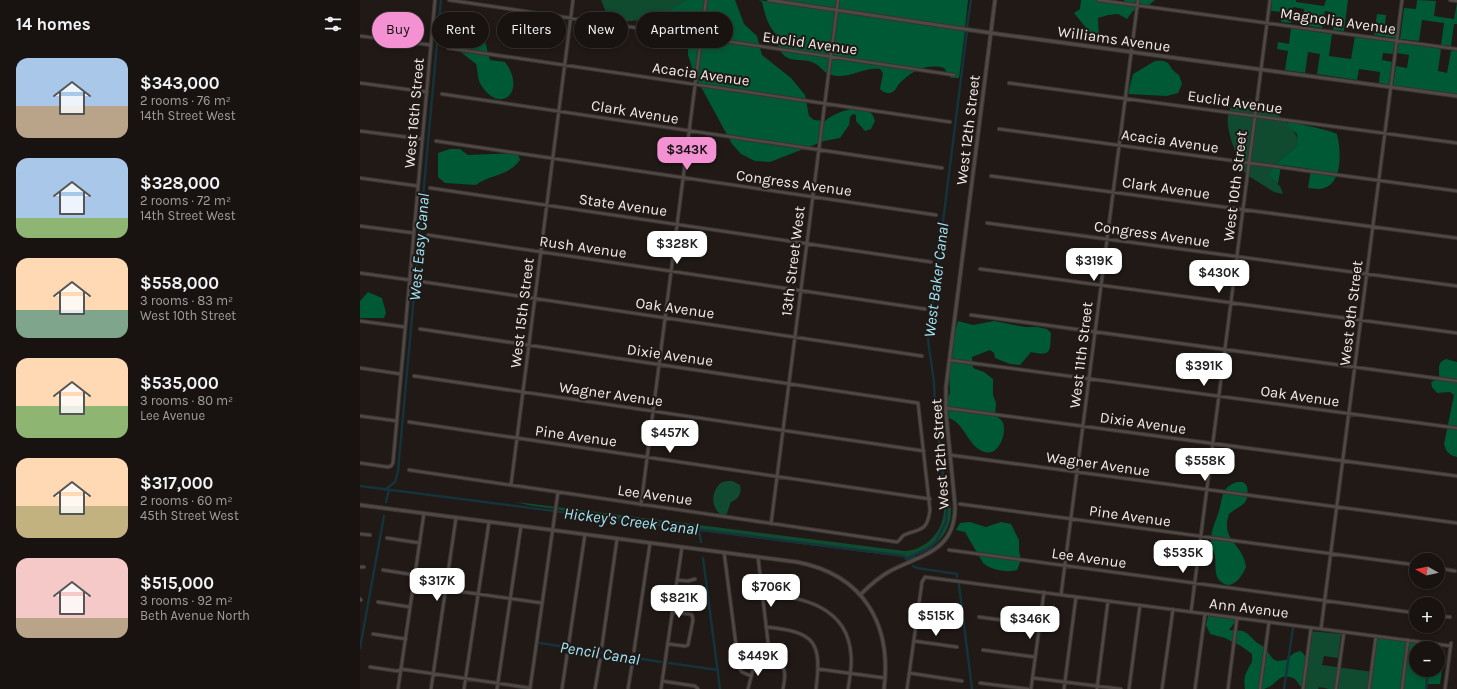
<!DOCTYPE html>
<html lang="en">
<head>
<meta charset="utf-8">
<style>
	:root { --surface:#181310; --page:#211c19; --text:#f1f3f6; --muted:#9f9e9f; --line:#363230; --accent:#f491d3 }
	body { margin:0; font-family:Karla,sans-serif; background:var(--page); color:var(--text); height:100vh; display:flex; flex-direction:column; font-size:15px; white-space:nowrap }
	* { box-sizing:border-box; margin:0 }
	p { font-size:13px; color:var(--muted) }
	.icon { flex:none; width:22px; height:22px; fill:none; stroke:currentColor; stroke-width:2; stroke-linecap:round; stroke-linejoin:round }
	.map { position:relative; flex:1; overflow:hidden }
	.drawer { display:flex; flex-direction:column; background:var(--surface); width:360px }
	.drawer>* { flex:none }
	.banner { position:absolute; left:12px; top:12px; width:380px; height:36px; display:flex; gap:8px }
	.needle { width:26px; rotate:278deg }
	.fabs { position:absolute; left:1049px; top:553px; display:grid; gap:8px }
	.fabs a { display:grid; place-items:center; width:36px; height:36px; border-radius:50%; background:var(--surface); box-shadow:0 2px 6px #0003,0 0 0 1px var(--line); font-size:20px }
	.price { position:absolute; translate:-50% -34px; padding:0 9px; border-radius:8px; background:#fff; color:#222; font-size:13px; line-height:26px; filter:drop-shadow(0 1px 2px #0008) }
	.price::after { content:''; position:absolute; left:50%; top:24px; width:12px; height:9px; margin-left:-6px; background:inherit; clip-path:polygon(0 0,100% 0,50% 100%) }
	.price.current { background:var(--accent); color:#111 }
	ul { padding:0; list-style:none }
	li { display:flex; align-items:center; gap:12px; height:100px; padding:0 16px }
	li span { display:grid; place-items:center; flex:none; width:112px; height:80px; border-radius:12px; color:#555 }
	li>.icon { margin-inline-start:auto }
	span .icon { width:48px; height:48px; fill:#fffc; stroke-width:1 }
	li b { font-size:17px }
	h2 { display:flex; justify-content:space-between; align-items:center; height:48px; padding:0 16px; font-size:17px }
	.pill { padding:0 14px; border-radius:18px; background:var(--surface); box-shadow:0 2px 6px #0003,0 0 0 1px var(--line); font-size:14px; line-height:36px }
	.pill.current { background:var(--accent); color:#111 }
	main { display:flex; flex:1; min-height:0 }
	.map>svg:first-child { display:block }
	.green { fill:#104a2f }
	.forest { fill:#005935; fill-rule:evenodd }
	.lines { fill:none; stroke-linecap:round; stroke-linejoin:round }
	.canal { stroke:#14333a; stroke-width:2.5 }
	.minor-casing { stroke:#373331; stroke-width:4.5 }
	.tertiary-casing { stroke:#373331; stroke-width:5 }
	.minor { stroke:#504844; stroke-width:2.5 }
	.tertiary { stroke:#504844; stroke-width:3 }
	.labels { text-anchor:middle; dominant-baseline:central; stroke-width:4; stroke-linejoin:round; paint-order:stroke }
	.street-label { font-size:15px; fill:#f0ebe9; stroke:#201916 }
	.water-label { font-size:16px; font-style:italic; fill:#9fe7f9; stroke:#201916 }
</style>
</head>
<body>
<main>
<section class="drawer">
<h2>14 homes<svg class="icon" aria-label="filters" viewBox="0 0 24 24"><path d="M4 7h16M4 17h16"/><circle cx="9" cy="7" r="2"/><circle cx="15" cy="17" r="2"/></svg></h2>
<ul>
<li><span style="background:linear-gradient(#a9c7e8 60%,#b9a48a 0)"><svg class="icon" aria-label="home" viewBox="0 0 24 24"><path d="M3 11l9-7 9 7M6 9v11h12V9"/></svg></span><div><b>$343,000</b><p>2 rooms · 76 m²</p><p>14th Street West</p></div></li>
<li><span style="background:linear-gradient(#a9c7e8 75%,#8fb573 0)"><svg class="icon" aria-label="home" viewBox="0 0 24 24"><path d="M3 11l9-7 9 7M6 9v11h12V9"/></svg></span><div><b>$328,000</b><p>2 rooms · 72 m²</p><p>14th Street West</p></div></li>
<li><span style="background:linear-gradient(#ffd9b3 65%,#7fa58c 0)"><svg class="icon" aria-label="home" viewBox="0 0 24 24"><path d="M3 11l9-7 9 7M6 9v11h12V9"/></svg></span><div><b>$558,000</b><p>3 rooms · 83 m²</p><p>West 10th Street</p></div></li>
<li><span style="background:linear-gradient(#ffd9b3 60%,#8fb573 0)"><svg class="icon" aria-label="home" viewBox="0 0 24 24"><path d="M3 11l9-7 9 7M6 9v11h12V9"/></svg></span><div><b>$535,000</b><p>3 rooms · 80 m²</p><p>Lee Avenue</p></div></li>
<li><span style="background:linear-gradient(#ffd9b3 60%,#c2b280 0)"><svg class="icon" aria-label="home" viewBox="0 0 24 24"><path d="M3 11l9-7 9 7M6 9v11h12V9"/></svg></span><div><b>$317,000</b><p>2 rooms · 60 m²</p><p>45th Street West</p></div></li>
<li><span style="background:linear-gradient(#f6c9c9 75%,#b9a48a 0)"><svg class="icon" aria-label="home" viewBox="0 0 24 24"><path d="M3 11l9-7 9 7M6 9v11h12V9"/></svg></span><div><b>$515,000</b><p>3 rooms · 92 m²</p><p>Beth Avenue North</p></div></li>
</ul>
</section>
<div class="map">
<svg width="1097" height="689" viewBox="0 0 1097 689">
	<rect width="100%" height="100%" fill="#201916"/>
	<!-- green -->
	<path class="green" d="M241 0H326C323 2 320 6 316 8 300 17 264 27 248 17Z
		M880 100C885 100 891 99 895 101 909 105 941 130 938 145L914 165 912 179 920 186 923 194 914 192 887 175 884 171C876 153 854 111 880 100Z
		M372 481 380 485C382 493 379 499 371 502L366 516C353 514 349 496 358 486 361 481 367 481 372 481Z
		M157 502 545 551C563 550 579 536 583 518 584 513 584 508 585 503L590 502C596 527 577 549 555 556L556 559 548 562 543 557 216 515C200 506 175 509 157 502Z
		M950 631 981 634 978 658 964 656 962 665 1013 672 1011 689H969L959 687 958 689H941L947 673V660L952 637Z"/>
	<!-- forest -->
	<path class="forest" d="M326 0H375L384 24 397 36 402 55 431 78 445 95 449 116 454 120 465 121C476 111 510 99 515 121L511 129 505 131 496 121V115L493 114 490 117 489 125 480 138 464 141 410 162 395 161 381 154 372 144 334 74 328 55 327 21C319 14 314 22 306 24 298 27 288 23 281 19 297 17 313 10 326 0Z
		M399 0 605 30 599 78H591L584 68C566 63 551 71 539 84 537 86 536 90 534 91 529 95 524 93 520 89L523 73 520 69C505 67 492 77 477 76 463 75 464 68 454 63 442 57 426 65 419 48 417 44 419 40 418 36 408 27 405 15 402 2Z
		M417 0H608L605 28Z
		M721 0H742L764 3V0H795L789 5 773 11 767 19 758 14 748 15 738 18 739 38 732 41 727 29 714 13 720 9Z
		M912 0H936V2L964 6 966 0H988L984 31 973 30 975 13 965 11 962 28 943 25 944 9 933 7 931 23 921 22 922 12 911 11Z
		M1057 0 1076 1 1074 16 1094 19 1097 3V24H1094L1091 46 1081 45 1084 23 1062 20 1059 41 1040 39 1044 8 1056 9Z
		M1017 14 1026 15 1025 26 1037 28 1035 38 1014 35Z
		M105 15C124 21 125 44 130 60L145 62C167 91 141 116 121 85 117 79 118 70 116 64 109 58 88 44 88 36 87 30 90 23 89 17Z
		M931 28 972 34 969 56 991 59 995 36 1035 42 1033 54 1023 53 1022 60 1032 62 1029 85 1019 83 1020 72 999 69 997 80 957 74 960 54 948 52 945 73 925 70 928 51 917 49 918 42 929 44Z
		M1041 42 1081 49 1078 71 1087 73 1091 51H1097V94L1033 86 1036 66 1047 68 1049 55 1037 53 1039 43Z
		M795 61C813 59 807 68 819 75L822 84 818 93 807 96 768 94 773 74Z
		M927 121C938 124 970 130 977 134 981 150 983 182 964 188 959 190 953 188 948 188L951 169 921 165 918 184 912 179 910 174 914 165 938 145 937 134 929 127Z
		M90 149H100L108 155 154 153 158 154 160 160C149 176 130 174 116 185L85 183 78 177V153Z
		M8 292 22 298 26 313 24 318H0V301Z
		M598 321 613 325 634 321 665 327H677L687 329 691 333C690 351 692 357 671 352L660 365 650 364 635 358 634 353 630 350 612 357 613 368 624 372 633 379V395L636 403 635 414C637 418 642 419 643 423 647 433 639 456 625 452 608 448 605 423 589 418L587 399 590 393 589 373 594 335Z
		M1086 359 1097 362V457C1089 455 1086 452 1084 444L1094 395 1090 392 1077 393 1072 387 1071 382 1079 378C1080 369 1076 363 1086 359Z
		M877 482H883L887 486C890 506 881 504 869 514 860 541 883 543 886 567 882 577 871 593 859 580 854 574 856 563 855 556 854 551 851 546 851 541 851 529 856 521 859 511 863 497 861 487 877 482Z
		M610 522 626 527 641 522 651 524 659 540V551L661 560 657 570C648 573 630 570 623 563L605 532 596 530 600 523Z
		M852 614 878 618 869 630 883 631 888 634 896 642 904 647 913 659 917 661 926 660 934 653 940 651C952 658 947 677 941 687L935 679C917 671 919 685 904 689 899 689 891 689 885 689 883 677 886 672 892 662V654L881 646 865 638 850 634 846 625 848 616Z
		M1017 636 1077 644 1083 650 1084 655 1080 684H1068L1066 689H1011ZM1056 648H1078V670H1056Z"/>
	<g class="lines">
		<!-- canal -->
		<path class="canal" d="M607 27 611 0
			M0 486 544 556 549 560
			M25 490 35 482 38 471 81 0
			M26 502 29 490
			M339 530 341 542
			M343 558 360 689
			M548 558 569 548 576 542 586 522 587 510 575 409 574 382 568 340 607 31
			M553 566 557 568 597 574V577
			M599 585 612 689
			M180 643 301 662
			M0 648 24 516
			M309 663 358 670
			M924 689 933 628
			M1066 689 1068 670"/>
		<defs>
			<path id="minor" d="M89 0 594 75
				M738 0 1097 49
				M1090 0 1097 1
				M0 36 71 45
				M88 48 590 122
				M0 83 67 92
				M649 83 1097 143
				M82 94 582 168
				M639 129 1097 191
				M0 131 62 139
				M76 141 576 215
				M631 176 1097 238
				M0 178 58 186
				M70 188 571 262
				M627 223 1097 286
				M0 226 54 233
				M68 235 565 309
				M620 269 1097 333
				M0 273 50 280
				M64 282 562 356
				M611 315 1097 381
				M0 321 45 327
				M589 360 1097 428
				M0 368 41 374
				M54 376 564 451
				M586 408 1097 476
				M0 416 37 421
				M49 422 570 499
				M590 455 1097 523
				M0 463 28 467 31 466 33 463 75 0
				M49 470 537 542C541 540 541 537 544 535 561 528 567 532 570 510L558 403 60 329
				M151 485 213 0
				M600 504 1056 565
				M281 505 346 0
				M411 524 478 0
				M0 534 10 535
				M27 538 60 543
				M589 550 1056 613
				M364 552 379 668 382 672 391 676
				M398 557 410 659
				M0 567H4
				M1078 568 1095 571
				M23 570 55 575
				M317 580 328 581 335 579
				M54 585 182 603
				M402 593C441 597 488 606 491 655 492 666 490 678 488 689
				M701 595 778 0
				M0 599 1 600
				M18 602 50 607
				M558 609 593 614
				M831 612 910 0
				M1078 616 1090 617
				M619 617 680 625
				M406 627C455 632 462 641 456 689
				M961 629 1042 0
				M13 634 46 639
				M554 641 597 647
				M209 642 225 534
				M308 644 325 646 328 645 333 620 332 615 329 614 312 612
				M242 646 257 539
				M623 650 675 657
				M274 651 290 543
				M10 667 37 671 41 669 170 688
				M458 669 525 678
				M549 673 602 681
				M673 678 761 689
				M302 681 335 686 338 689
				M620 683 668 689
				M38 689 64 513
				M71 689 96 518
				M104 689 129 522
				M137 689 161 526
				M170 689 198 492
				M202 689 207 655
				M235 689 240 660
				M268 689 272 665
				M301 689 322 547
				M388 689 395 662C403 654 420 659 424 670 426 675 424 683 423 689
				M547 689 562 582 565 577 1091 646
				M671 689 684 592
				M704 689 716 597
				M737 689 748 601
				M769 689 780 605
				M802 689 813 609
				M835 689 845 614
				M868 689 877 618
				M900 689 909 622
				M943 689 951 628
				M976 689 984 632
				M1009 689 1016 636
				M1042 689 1048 640
				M1085 689 1091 643"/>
			<path id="tertiary" d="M409 0 631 33 1097 96
				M0 505 437 562C504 575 532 624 524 689
				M500 595C510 585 520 576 532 570 564 554 596 550 595 505L586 413V387L635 0"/>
		</defs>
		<!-- minor casing -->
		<use href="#minor" class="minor-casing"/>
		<!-- tertiary casing -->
		<use href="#tertiary" class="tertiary-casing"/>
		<!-- minor -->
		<use href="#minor" class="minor"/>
		<!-- tertiary -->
		<use href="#tertiary" class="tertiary"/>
	</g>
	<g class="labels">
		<!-- street labels -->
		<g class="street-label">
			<text transform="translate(978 21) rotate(8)">Magnolia Avenue</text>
			<text transform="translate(754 39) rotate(8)">Williams Avenue</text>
			<text transform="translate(450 43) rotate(8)">Euclid Avenue</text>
			<text transform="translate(341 74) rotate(8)">Acacia Avenue</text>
			<text transform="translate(875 102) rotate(8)">Euclid Avenue</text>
			<text transform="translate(275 112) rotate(9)">Clark Avenue</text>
			<text transform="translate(54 113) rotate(-85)">West 16th Street</text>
			<text transform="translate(608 130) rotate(-83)">West 12th Street</text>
			<text transform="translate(810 141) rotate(8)">Acacia Avenue</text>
			<text transform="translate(434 183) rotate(8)">Congress Avenue</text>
			<text transform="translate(875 186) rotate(-83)">West 10th Street</text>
			<text transform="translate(806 188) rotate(8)">Clark Avenue</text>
			<text transform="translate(263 205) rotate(8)">State Avenue</text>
			<text transform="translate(792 234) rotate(8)">Congress Avenue</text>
			<text transform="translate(223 247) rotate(8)">Rush Avenue</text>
			<text transform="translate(433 261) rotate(-83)">13th Street West</text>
			<text transform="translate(315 308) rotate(8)">Oak Avenue</text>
			<text transform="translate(162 313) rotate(-83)">West 15th Street</text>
			<text transform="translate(991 313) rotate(-83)">West 9th Street</text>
			<text transform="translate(310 355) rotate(8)">Dixie Avenue</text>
			<text transform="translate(721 355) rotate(-83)">West 11th Street</text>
			<text transform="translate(251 394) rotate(8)">Wagner Avenue</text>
			<text transform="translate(940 396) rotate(8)">Oak Avenue</text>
			<text transform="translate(783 423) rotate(8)">Dixie Avenue</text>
			<text transform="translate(216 436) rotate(8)">Pine Avenue</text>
			<text transform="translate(580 454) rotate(-94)">West 12th Street</text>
			<text transform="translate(738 464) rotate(8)">Wagner Avenue</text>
			<text transform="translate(295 495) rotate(8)">Lee Avenue</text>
			<text transform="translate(770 516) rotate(8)">Pine Avenue</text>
			<text transform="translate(729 558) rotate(8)">Lee Avenue</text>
			<text transform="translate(889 608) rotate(7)">Ann Avenue</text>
		</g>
		<!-- water labels -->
		<g class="water-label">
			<text transform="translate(59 247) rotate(-85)">West Easy Canal</text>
			<text transform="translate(576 280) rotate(-83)">West Baker Canal</text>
			<text transform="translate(271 521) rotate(7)">Hickey's Creek Canal</text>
			<text transform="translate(240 653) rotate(9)">Pencil Canal</text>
		</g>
	</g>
</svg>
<div class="fabs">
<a><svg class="needle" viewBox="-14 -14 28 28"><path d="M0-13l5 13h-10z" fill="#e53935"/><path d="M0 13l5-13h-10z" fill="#9f9e9f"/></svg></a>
<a>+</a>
<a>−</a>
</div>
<b class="price current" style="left:327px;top:171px">$343K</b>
<b class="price" style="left:317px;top:265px">$328K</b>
<b class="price" style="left:734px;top:282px">$319K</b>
<b class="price" style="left:859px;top:294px">$430K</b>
<b class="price" style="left:844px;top:387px">$391K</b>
<b class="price" style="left:310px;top:454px">$457K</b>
<b class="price" style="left:845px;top:482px">$558K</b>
<b class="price" style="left:823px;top:574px">$535K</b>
<b class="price" style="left:77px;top:602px">$317K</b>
<b class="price" style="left:411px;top:608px">$706K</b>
<b class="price" style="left:319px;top:619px">$821K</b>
<b class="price" style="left:576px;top:637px">$515K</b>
<b class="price" style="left:670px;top:640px">$346K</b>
<b class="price" style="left:398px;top:677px">$449K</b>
<div class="banner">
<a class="pill current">Buy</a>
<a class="pill">Rent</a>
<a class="pill">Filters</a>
<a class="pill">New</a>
<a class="pill">Apartment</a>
</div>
</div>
</main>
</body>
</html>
